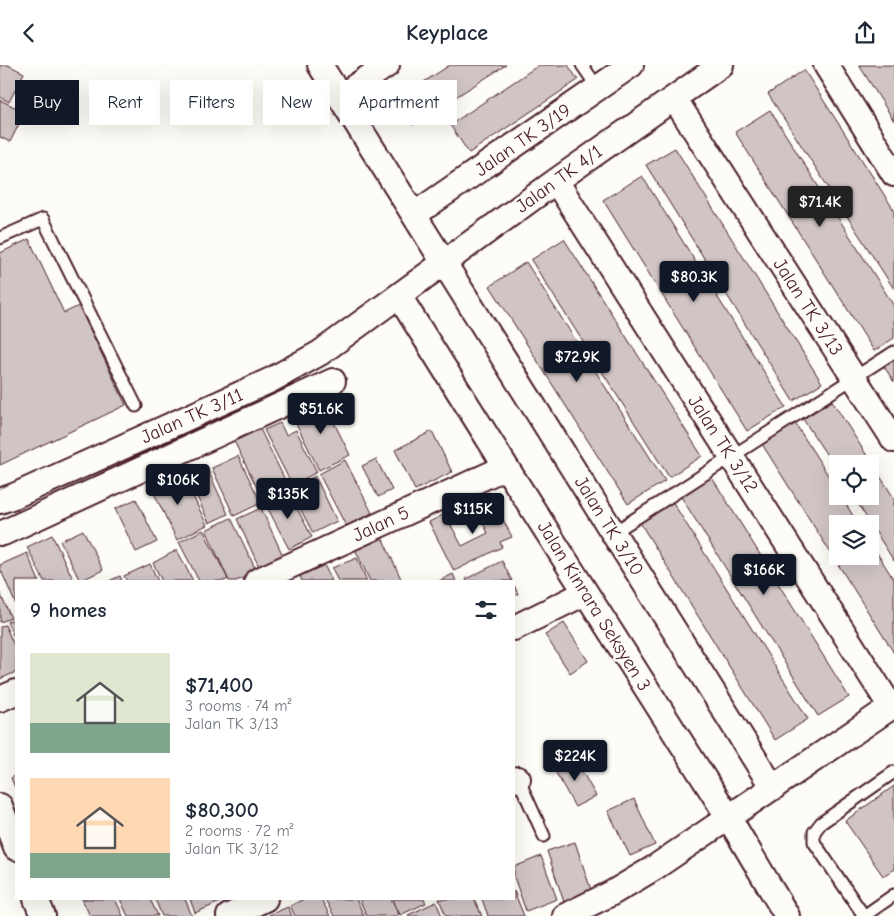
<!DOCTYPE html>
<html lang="en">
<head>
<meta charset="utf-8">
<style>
	:root { --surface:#fff; --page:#f2f2f3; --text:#1f2937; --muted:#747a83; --accent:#111827 }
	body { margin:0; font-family:"Comic Neue",sans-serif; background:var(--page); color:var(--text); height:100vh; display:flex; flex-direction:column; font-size:19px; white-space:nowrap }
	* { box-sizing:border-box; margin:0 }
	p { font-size:16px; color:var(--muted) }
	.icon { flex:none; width:28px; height:28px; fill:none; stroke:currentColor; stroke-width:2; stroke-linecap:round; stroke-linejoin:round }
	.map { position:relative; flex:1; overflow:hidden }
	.details { position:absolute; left:15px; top:515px; width:500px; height:320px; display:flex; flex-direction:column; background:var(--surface); border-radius:0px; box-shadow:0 5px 20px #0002 }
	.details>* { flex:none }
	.hud { position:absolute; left:15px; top:15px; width:500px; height:45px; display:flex; gap:10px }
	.controls { position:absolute; left:829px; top:390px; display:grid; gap:10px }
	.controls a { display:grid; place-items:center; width:50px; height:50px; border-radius:0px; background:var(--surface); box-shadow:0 5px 20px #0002; font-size:25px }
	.price { position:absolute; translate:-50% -42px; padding:0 11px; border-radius:5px; background:var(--accent); color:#fff; font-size:16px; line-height:32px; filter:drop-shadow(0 1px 2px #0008) }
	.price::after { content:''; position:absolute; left:50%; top:30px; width:15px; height:11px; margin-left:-8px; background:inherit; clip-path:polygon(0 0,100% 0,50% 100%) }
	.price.selected { background:#222; color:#fff }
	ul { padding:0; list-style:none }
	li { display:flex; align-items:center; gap:15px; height:125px; padding:0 15px }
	li span { display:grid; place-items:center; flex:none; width:140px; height:100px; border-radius:0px; color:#555 }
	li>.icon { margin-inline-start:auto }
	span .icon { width:60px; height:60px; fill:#fffc; stroke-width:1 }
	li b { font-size:21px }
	h2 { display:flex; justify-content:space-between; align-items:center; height:60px; padding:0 15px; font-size:21px }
	.tag { padding:0 18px; border-radius:0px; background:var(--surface); box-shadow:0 5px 20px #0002; font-size:18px; line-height:45px }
	.tag.selected { background:var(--accent); color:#fff }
	header { display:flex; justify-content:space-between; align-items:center; height:65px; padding:0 15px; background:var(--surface); font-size:22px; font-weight:800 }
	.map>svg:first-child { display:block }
	.building { fill:#d0c5c4; stroke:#4a1f2b }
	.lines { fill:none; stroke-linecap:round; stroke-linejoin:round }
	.lane-casing { stroke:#4a1f2b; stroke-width:15 }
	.street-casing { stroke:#4a1f2b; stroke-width:28 }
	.lane { stroke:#fdfcf7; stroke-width:11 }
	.street { stroke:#fdfcf7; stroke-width:24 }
	.labels { text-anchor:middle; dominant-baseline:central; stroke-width:5; stroke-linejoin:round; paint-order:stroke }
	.street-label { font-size:19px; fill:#4a1f2b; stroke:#fdfcf7 }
</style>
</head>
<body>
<header><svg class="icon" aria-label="back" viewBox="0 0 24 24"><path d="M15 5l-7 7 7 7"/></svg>Keyplace<svg class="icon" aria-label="share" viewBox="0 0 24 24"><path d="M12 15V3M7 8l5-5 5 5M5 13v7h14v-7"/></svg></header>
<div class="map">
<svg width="894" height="851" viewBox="0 0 894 851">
	<rect width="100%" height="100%" fill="#fdfcf7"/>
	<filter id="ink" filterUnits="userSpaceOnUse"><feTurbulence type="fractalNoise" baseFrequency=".02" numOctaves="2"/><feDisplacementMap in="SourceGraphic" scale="10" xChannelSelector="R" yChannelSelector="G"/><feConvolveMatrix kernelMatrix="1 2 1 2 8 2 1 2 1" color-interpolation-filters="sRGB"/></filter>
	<g filter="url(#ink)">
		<!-- building -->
		<path class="building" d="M0 0H8L24 8 9 37 0 32Z
			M450 0H506L412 60 396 35Z
			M539 0H568L578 15 469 88 450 60Z
			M859 0H894V56Z
			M804 5 894 145V224L768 29Z
			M0 35 25 47 10 77 0 72Z
			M770 45 894 241V273L874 286 735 67Z
			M675 83 822 318 793 336 646 100Z
			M642 111 786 342 747 366 603 135Z
			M29 174 64 248 79 241 126 340 0 400V188Z
			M564 174 702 391 669 412 531 195Z
			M526 197 665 416 628 439 490 221Z
			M894 293V317L883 300Z
			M323 335 350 390 319 405 292 350Z
			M832 336 894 433V496L853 431H870V399H838V407L803 354Z
			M280 358 286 370 296 365 317 407 292 420 264 365Z
			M795 358 838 426V431H841L858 459H838V491H870V477L894 515V588L762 379Z
			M260 364 289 423 263 435 234 376Z
			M432 366 452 407 415 425 395 385Z
			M238 391 261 438 234 451 212 403Z
			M376 394 392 425 378 432 362 401Z
			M345 395 372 448 346 461 319 409Z
			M207 403 228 449 209 458 188 412Z
			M167 410 172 420 184 413 207 460 177 475 149 418Z
			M315 411 337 456 313 468 290 424Z
			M711 411 849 632 818 651 680 430Z
			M288 426 312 472 289 484 265 438Z
			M489 427 512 472 500 477 502 482 454 506 429 457 445 449 462 481 488 468 472 436Z
			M136 434 157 477 136 487 115 444Z
			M672 436 808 654 775 675 639 456Z
			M261 443 284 493 260 504 237 454Z
			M231 453 257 507 236 516H229L206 465Z
			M83 465 103 505 80 516 60 476Z
			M203 465 228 514 224 516H199L179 477Z
			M52 470 74 516H44L27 482Z
			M381 470 402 516H370L354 482Z
			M177 485 193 516H162L153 498Z
			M27 488 39 516H16V540L0 503V500Z
			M357 493 367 516H338L332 503Z
			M502 496 512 516H467L466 514Z
			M150 499 158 516H127L124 511Z
			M324 500 332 516H302L300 511Z
			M453 509 456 516H439Z
			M120 511 122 516H109Z
			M514 520 518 529 514 531Z
			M0 528 11 553 0 557Z
			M16 553V576L7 557Z
			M564 558 588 596 570 608 545 570Z
			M5 560 16 585V607L0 614V562Z
			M574 692 596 731 575 742 554 704Z
			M16 710V725L11 713Z
			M894 721V804L883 811 845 756Z
			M634 734 655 780 630 791 608 746Z
			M575 777 592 828 564 837 547 786Z
			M541 791 557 834 526 846 514 812V802Z
			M514 826 524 851H488L482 834H514Z
			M82 834H115L123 851H90Z
			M120 834H150L158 851H128Z
			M155 834H185L192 851H162Z
			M190 834H218L220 837 195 848Z
			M304 834H321L330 851H295L290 841Z
			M325 834H356L364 851H334Z
			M359 834H391L399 849 395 851H367Z
			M393 834H424L426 838 400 850Z
			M439 834H474L482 851H446Z
			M436 837 442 851H409L408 850Z
			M288 842 292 851H267Z"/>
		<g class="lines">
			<defs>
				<path id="lane" d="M582 0 598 23
					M0 173 43 154 136 341
					M613 468 894 287
					M517 711 544 771
					M864 851 814 777V767L821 758 894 707
					M864 851 894 830"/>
				<path id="street" d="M320 0 773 723
					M826 0 894 109
					M340 32 387 0
					M674 33 894 375
					M556 116 891 642
					M415 149 631 0
					M399 231 506 402 729 753 787 851
					M0 436 14 431 271 315 320 288 556 116 721 0
					M0 468H3L333 316
					M257 516 506 402
					M514 563 585 528
					M0 634 16 627
					M514 715 518 714
					M0 741 16 783
					M36 834 43 851
					M229 851 265 834
					M565 851 612 828 654 803 894 640"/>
			</defs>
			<!-- lane casing -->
			<use href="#lane" class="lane-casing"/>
			<!-- street casing -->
			<use href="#street" class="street-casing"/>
			<!-- lane -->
			<use href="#lane" class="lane"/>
			<!-- street -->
			<use href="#street" class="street"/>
		</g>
	</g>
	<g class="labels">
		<!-- street labels -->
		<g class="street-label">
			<text transform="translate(523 75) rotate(-35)">Jalan TK 3/19</text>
			<text transform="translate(559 114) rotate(-36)">Jalan TK 4/1</text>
			<text transform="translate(808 242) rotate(57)">Jalan TK 3/13</text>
			<text transform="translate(192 351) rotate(-24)">Jalan TK 3/11</text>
			<text transform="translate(723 379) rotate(57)">Jalan TK 3/12</text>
			<text transform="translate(381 459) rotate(-25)">Jalan 5</text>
			<text transform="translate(609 461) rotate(58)">Jalan TK 3/10</text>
			<text transform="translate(594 541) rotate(58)">Jalan Kinrara Seksyen 3</text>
		</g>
	</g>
</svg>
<div class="controls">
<a><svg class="icon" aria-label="locate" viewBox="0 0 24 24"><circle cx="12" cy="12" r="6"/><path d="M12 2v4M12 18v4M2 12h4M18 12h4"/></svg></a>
<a><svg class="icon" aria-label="layers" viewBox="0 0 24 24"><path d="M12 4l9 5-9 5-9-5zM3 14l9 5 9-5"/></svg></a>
</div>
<b class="price selected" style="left:820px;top:163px">$71.4K</b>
<b class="price" style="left:694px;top:238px">$80.3K</b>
<b class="price" style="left:577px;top:318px">$72.9K</b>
<b class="price" style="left:321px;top:370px">$51.6K</b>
<b class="price" style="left:178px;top:441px">$106K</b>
<b class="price" style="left:288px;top:455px">$135K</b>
<b class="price" style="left:473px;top:470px">$115K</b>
<b class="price" style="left:764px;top:531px">$166K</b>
<b class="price" style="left:575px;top:717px">$224K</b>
<div class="hud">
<a class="tag selected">Buy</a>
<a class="tag">Rent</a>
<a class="tag">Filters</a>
<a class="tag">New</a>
<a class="tag">Apartment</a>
</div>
<section class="details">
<h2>9 homes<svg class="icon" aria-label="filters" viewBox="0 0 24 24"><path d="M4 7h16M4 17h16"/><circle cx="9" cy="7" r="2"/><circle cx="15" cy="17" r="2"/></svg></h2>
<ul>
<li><span style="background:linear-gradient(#dfe7d0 70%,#7fa58c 0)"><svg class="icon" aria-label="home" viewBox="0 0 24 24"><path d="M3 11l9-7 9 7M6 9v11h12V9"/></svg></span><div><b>$71,400</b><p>3 rooms · 74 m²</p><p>Jalan TK 3/13</p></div></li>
<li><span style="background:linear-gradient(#ffd9b3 75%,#7fa58c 0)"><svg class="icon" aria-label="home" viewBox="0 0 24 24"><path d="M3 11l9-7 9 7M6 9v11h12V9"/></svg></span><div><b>$80,300</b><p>2 rooms · 72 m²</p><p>Jalan TK 3/12</p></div></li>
</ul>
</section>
</div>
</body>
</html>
